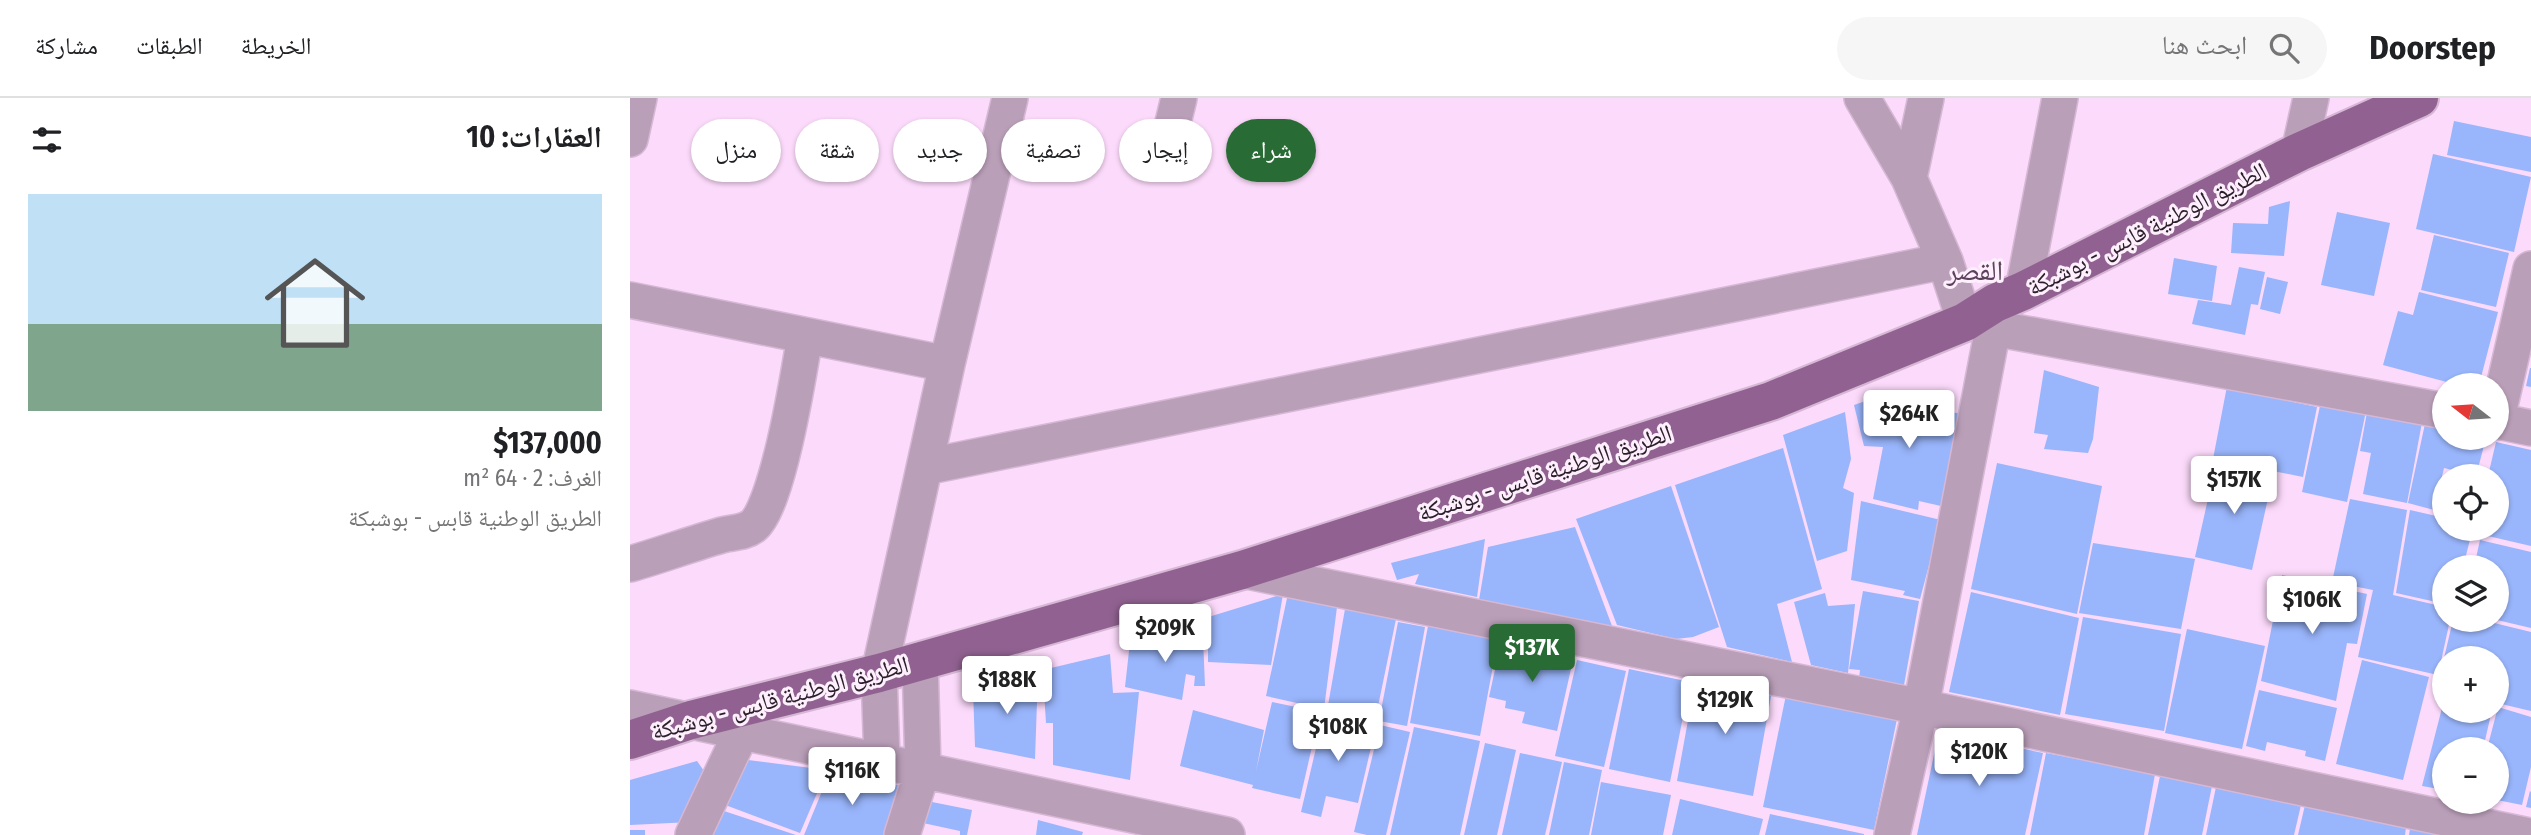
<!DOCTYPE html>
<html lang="ar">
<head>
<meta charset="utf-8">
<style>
	:root { --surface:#fff; --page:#f6f6f6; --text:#202124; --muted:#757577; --line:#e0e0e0; --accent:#296b35 }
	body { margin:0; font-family:"Fira Sans Condensed","Noto Naskh Arabic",sans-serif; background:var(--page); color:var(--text); direction:rtl; height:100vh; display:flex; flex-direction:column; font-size:26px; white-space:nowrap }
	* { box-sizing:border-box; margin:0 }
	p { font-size:23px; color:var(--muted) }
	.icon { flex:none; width:38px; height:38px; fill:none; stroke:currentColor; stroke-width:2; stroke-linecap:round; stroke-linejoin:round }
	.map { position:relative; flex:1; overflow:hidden; direction:ltr }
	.panel { display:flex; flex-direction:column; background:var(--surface); width:630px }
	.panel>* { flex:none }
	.hud { position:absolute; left:21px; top:21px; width:665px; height:63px; direction:rtl; display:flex; gap:14px }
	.needle { width:46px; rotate:287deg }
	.buttons { position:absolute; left:1802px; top:275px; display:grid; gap:14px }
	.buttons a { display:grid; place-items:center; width:77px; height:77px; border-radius:50%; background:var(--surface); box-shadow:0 2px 5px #0004; font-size:35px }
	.price { position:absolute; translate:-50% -60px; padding:0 16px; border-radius:7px; background:#fff; color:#222; font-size:23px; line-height:46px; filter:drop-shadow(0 2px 4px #0008) }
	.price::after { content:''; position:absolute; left:50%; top:42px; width:21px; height:16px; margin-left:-10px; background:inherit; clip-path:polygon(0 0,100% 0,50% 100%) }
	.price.on { background:var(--accent); color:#fff }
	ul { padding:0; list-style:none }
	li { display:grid; align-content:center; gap:14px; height:371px; padding:0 28px }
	li span { display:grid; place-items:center; height:217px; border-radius:0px; color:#555 }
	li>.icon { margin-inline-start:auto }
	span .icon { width:126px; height:126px; fill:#fffc; stroke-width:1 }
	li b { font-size:30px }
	h2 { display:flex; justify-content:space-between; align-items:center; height:84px; padding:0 28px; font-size:30px }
	.chip { padding:0 24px; border-radius:32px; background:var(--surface); box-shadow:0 2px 5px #0004; font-size:24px; line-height:63px }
	.chip.on { background:var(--accent); color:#fff }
	header { display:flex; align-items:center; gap:42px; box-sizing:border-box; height:98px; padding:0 35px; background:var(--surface); border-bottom:2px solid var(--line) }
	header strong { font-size:33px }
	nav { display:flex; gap:38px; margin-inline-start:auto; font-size:24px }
	.search { width:490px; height:63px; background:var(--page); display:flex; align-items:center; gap:18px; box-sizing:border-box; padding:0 24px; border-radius:38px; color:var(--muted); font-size:26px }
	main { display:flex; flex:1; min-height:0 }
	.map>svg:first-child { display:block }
	.building { fill:#99b5fb }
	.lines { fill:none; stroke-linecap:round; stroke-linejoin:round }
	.minor-casing { stroke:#d6b8d5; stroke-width:38 }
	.major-casing { stroke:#d6b8d5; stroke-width:42 }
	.minor { stroke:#ba9fb9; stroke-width:35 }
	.major { stroke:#916291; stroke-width:38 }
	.labels { text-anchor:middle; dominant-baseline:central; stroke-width:6; stroke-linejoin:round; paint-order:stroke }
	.street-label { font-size:24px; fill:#2a1e2a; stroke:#fdeffc }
	.quarter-label { font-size:28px; fill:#5d415d; stroke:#fdeffc }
</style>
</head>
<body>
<header>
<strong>Doorstep</strong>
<div class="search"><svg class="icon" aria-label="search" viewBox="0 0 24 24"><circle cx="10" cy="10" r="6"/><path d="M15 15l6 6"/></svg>ابحث هنا</div>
<nav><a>الخريطة</a><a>الطبقات</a><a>مشاركة</a></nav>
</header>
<main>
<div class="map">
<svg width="1901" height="737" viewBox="0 0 1901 737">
	<rect width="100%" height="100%" fill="#fcdafb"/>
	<!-- building -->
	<path class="building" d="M1824 23 1901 39V74L1817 57Z
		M1803 56 1901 79 1884 154 1786 131Z
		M1660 103 1654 158 1601 155 1603 125 1638 126 1639 109Z
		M1707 114 1760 125 1744 198 1691 187Z
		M1804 137 1879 155 1866 209 1791 192Z
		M1544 160 1587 168 1582 203 1538 196Z
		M1609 169 1635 174 1628 207 1621 206 1615 237 1562 226 1568 202 1601 207Z
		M1637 179 1658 184 1650 216 1630 211Z
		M1789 194 1868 214 1849 287H1828L1753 267 1768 213 1783 217Z
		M1900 270H1901V289L1896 288Z
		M1414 272 1469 289 1463 341 1458 355 1414 351 1418 337 1404 335Z
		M1598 283 1646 292 1644 300 1687 309 1673 379 1583 361Z
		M1259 295 1262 305 1333 316 1311 408 1289 403 1288 412 1243 401 1253 349 1234 348 1224 307Z
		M1691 303 1736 313 1717 404 1672 394Z
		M1739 303 1793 319 1777 405 1733 396 1741 355 1730 353Z
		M1215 314 1221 361 1213 390 1224 395 1217 453 1187 463 1153 337Z
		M1796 321 1815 325V340H1856L1846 378 1814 370 1804 412 1778 405Z
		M1866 344 1901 352V448L1845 435 1846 430H1867V378H1858Z
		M1153 350 1192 491 1147 506 1162 564 1097 549 1045 387Z
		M1367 365 1472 388 1447 516 1341 491Z
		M1586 365 1643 378 1622 472 1565 459Z
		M1041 388 1089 529 1063 539 1046 541 987 527 946 421Z
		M1720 401 1777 412 1763 497 1815 509V522H1820L1808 577 1728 559 1743 492 1702 484Z
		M1231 403 1311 422 1290 501 1273 497 1275 493 1221 482Z
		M1780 412 1815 420V430H1843L1833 469H1815V506L1766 495Z
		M945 429 982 528 849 502 858 449Z
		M855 441 847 499 785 486 789 476 767 482 761 465Z
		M1850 442 1901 454V530L1867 522V469H1844Z
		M1463 445 1565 461 1551 531 1449 515Z
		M1652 477 1737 496 1727 546 1717 545 1706 603 1631 583Z
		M659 491 708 501 694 611 636 598Z
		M1233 493 1289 503 1274 587 1229 580 1230 572 1219 571Z
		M1341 494 1449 520 1430 617 1319 594Z
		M1195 495 1198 508 1225 506 1218 575 1181 567 1164 504Z
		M653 496 641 567 578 564V536L546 529Z
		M715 511 766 521 745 623 697 613Z
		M1453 519 1551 536 1534 633 1435 616Z
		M1823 522H1852L1901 534V613L1867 605V560H1814Z
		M768 524 795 529 777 628 749 623Z
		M798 528 868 541 850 638 780 625Z
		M1557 531 1635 548 1612 651 1535 635Z
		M541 532 573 540 575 588H564L565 578 556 576 552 602 495 589 500 544Z
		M871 544 943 562 927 633 892 625 895 614 875 610 876 603 859 599Z
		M480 556 483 595 509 594 500 682 423 667V625H416L414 594 422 593 421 570Z
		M1814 561H1815V585L1808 584Z
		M947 562 996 573 974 669 925 658Z
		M1732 562 1799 579 1773 682 1706 666Z
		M999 571 1060 584 1040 684 979 671Z
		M408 575 405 661 345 649 343 591Z
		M1107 576 1142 593 1123 698 1047 683 1065 584 1105 591Z
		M1157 592 1267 621 1244 732 1133 709Z
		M1629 592 1707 610 1695 663 1675 658 1676 653 1637 644 1635 653 1616 648Z
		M1814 602 1815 612H1862L1853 651H1815V692L1792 688Z
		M642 604 690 614 670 701 622 690 623 687 550 668 563 612 634 632 626 673Z
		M1868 609 1901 619V669L1892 707 1867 702V651H1857Z
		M694 616 746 628 728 705 696 698 691 719 671 714Z
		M750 627 780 634 756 737H737L724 734Z
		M784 629 850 643 830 737H760Z
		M1309 633 1413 655 1395 737H1287Z
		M855 645 886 652 867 737H834Z
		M890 655 932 664 915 737H872Z
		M1416 655 1525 676 1514 737H1400Z
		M110 661 197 672 170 735 90 705Z
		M67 663 81 683 61 724 0 727V682Z
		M934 664 972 672 959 737H919Z
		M200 674 268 687 254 737H174Z
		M1530 678 1582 688 1572 737H1518Z
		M971 684 1041 697 1033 737H961Z
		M1586 689 1671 707 1664 737H1576Z
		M1900 693 1901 694V710L1896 709Z
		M1050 701 1133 721 1129 737H1042Z
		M297 703 342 712 337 737H330V733L293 725Z
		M1675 707 1776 729 1775 737H1668Z
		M91 712 166 737H79Z
		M1140 716 1234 736V737H1135Z
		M408 722 453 734 452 737H406Z
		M1780 731 1805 736V737H1779Z
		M0 732H15V737H0Z"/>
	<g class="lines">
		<defs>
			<path id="minor" d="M1232 0 1279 80 1315 163 1335 224
				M0 41 9 0
				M539 41 549 0
				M1669 54 1681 0
				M1279 80 1296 0
				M1393 193 1430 0
				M0 202 317 266
				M1363 230 1815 313
				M1867 320 1901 171
				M1867 323 1901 330
				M295 369 1315 163
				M0 466C31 457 61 446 92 437 103 434 114 435 123 428 148 408 169 274 175 238
				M612 472 1291 609 1895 737
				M0 610 597 737
				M252 663 249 575 317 266 380 0
				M63 737 112 633
				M272 737 293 671 290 562
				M1262 737 1291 609 1363 230 1365 205"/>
			<path id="major" d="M0 642 61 622 249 575 612 472 1141 303 1335 224 1365 205 1393 193 1669 54 1789 0"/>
		</defs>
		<!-- minor casing -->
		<use href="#minor" class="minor-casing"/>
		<!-- major casing -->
		<use href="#major" class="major-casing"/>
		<!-- minor -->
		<use href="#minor" class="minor"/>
		<!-- major -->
		<use href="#major" class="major"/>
	</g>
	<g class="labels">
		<!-- street labels -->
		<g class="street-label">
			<text transform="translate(1517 131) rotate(-27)">الطريق الوطنية قابس - بوشبكة</text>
			<text transform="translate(915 375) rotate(-18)">الطريق الوطنية قابس - بوشبكة</text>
			<text transform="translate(150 600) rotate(-15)">الطريق الوطنية قابس - بوشبكة</text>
		</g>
		<!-- quarter labels -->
		<g class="quarter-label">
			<text x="1345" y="172">القصر</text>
		</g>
	</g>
</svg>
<div class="buttons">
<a><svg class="needle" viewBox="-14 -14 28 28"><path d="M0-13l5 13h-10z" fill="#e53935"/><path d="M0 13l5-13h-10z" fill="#757577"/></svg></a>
<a><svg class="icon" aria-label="locate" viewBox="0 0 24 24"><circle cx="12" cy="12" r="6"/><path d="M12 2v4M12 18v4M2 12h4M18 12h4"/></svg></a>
<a><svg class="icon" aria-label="layers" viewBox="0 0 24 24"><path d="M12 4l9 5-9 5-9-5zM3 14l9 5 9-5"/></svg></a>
<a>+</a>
<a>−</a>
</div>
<b class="price" style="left:1279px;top:352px">$264K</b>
<b class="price" style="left:1604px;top:418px">$157K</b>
<b class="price" style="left:1682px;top:538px">$106K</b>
<b class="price" style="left:535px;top:566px">$209K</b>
<b class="price on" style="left:902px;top:586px">$137K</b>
<b class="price" style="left:377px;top:618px">$188K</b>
<b class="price" style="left:1095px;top:638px">$129K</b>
<b class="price" style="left:708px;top:665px">$108K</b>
<b class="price" style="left:1349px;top:690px">$120K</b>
<b class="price" style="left:222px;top:709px">$116K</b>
<div class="hud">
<a class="chip on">شراء</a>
<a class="chip">إيجار</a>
<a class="chip">تصفية</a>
<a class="chip">جديد</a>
<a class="chip">شقة</a>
<a class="chip">منزل</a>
</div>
</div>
<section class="panel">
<h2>العقارات: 10<svg class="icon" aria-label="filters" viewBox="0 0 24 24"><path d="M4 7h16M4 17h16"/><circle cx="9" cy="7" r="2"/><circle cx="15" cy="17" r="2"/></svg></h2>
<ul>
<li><span style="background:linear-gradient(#bfe0f5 60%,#7fa58c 0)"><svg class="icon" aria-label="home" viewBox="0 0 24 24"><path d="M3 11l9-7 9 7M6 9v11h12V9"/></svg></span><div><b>$137,000</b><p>الغرف: 2 · 64 m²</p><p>الطريق الوطنية قابس - بوشبكة</p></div></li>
</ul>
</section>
</main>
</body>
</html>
